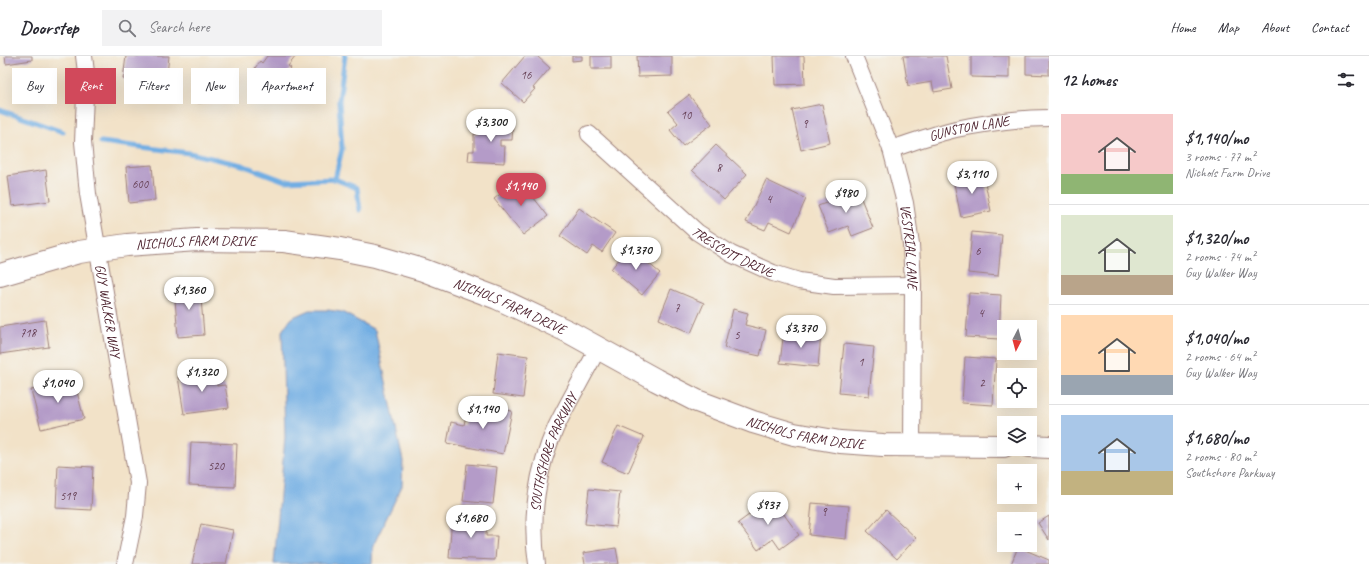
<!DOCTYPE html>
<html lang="en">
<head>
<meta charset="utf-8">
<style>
	:root { --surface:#fff; --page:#f2f2f3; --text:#2b2b33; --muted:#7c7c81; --line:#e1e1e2; --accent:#d1495b }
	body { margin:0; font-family:Caveat,sans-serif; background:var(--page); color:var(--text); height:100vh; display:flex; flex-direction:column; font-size:15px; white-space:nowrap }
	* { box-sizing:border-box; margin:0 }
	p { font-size:13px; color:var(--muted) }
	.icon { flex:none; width:22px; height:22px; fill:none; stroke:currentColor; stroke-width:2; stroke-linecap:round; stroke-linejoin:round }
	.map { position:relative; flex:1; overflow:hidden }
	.panel { display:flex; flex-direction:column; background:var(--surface); width:320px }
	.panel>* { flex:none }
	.top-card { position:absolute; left:12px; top:12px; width:380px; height:36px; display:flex; gap:8px }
	.needle { width:26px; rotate:186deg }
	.controls { position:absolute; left:997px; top:264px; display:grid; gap:8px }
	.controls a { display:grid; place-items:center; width:40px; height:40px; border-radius:0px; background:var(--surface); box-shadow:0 4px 16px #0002; font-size:20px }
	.price { position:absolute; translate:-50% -34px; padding:0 9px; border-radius:14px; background:#fff; color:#222; font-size:13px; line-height:26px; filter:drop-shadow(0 1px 2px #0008) }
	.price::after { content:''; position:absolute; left:50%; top:24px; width:12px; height:9px; margin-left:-6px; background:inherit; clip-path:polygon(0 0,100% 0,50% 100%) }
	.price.selected { background:var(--accent); color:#fff }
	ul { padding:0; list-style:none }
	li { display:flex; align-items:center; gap:12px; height:100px; padding:0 12px }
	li+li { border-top:1px solid var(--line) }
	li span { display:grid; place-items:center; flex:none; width:112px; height:80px; border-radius:0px; color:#555 }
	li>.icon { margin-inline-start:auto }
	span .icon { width:48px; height:48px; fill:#fffc; stroke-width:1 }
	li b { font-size:17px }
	h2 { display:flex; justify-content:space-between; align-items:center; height:48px; padding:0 12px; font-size:17px }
	.chip { padding:0 14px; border-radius:0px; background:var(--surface); box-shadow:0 4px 16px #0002; font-size:14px; line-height:36px }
	.chip.selected { background:var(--accent); color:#fff }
	header { display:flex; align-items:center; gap:24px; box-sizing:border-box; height:56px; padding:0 20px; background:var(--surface); border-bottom:1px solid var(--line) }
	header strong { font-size:19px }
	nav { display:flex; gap:22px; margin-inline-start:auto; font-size:14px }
	.search { width:280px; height:36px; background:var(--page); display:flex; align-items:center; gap:10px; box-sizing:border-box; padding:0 14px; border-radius:0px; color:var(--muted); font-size:15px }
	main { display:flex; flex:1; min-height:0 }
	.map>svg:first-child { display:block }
	.water { fill:#72aee3; stroke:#5e6687 }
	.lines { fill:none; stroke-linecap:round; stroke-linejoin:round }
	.stream { stroke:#72aee3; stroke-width:5 }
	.building { fill:#b49bc8 }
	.street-casing { stroke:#9e807a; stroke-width:18 }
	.secondary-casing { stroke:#9e807a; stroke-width:24 }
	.street { stroke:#fff; stroke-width:16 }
	.secondary { stroke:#fff; stroke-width:22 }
	.labels { text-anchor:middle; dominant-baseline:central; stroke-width:3; stroke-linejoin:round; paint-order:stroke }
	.number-label { font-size:12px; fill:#643e52 }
	.street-label { font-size:14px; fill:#4a1f2b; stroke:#f6f6f2 }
</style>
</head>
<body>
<header>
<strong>Doorstep</strong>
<div class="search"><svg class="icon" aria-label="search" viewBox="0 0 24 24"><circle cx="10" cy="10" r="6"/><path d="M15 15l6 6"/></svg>Search here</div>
<nav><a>Home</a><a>Map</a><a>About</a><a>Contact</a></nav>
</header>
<main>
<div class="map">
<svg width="1049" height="508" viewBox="0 0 1049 508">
	<rect width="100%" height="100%" fill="#f6f6f2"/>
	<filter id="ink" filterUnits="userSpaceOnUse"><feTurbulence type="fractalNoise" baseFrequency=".025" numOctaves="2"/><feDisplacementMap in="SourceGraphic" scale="8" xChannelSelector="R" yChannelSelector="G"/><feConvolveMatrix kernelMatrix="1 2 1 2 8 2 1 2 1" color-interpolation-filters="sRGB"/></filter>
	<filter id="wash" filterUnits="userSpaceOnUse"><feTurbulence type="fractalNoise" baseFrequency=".012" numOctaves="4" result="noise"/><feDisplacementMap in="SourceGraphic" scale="16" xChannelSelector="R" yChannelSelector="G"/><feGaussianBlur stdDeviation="0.9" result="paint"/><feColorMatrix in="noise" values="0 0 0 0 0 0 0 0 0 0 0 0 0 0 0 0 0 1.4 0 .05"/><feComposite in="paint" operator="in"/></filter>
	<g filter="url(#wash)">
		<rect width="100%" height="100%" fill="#f2e2c8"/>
		<!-- water -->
		<path class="water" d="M309 254H328L342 256 375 274 403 405 402 430 373 490 372 508H274L285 381 282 275 291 262Z"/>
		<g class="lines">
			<!-- stream -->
			<path class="stream" d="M345 0 339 45 342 93 335 123 357 132 360 154
				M0 54 63 76
				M101 86 189 97 242 109 285 125 335 123"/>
		</g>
		<g id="blocks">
			<!-- building -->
			<path class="building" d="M5 0H32V4L6 8Z
				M126 0H169L166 28 123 23Z
				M267 0H296L288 10 291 12 278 30 255 12 260 5 262 7Z
				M525 0H537L550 12 533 32 535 33 523 46 502 27Z
				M572 0H582V4L572 5Z
				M591 0H611V13H591Z
				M637 0H672V20L638 21Z
				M774 0H804L805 28 775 29Z
				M903 0H946L952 33 934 36 932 26 908 30Z
				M971 0H1009V22L971 21Z
				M1026 0H1049V19L1026 18Z
				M211 18V19L235 18 237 41 222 42V45L198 47 196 19Z
				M689 39 712 68 683 90 670 74 678 67 668 55Z
				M822 48 830 87 801 94 792 54Z
				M478 67 513 68 512 84H500V90H505L504 107 468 105 469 95H474V78H478Z
				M716 89 747 118 724 144 692 114Z
				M152 109 155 144 129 147 126 111Z
				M46 114 50 145 12 150 8 120Z
				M983 117 991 155 961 161 953 123Z
				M519 123 548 160 523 179 494 143Z
				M766 124 806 143 791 176 769 166 765 174 746 166Z
				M858 135 873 172 852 180 848 170 829 177 818 150Z
				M579 152 615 177 602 196 593 190 587 199 560 180Z
				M972 176 1002 179 998 220 968 217Z
				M629 191 660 217 642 239 611 213Z
				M200 230 204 279 178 281 174 231Z
				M671 233 704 247 691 277 659 263Z
				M969 237 1001 239 999 283 966 281Z
				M733 253 748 257 745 269 766 274 760 300 724 292Z
				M45 264 49 291 0 298V271Z
				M784 274 821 278 818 311 780 307Z
				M844 288 874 291 869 340 839 337Z
				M498 296 528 300 523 342 493 338Z
				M965 301 996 303 993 349 962 347Z
				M214 315 217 330 225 329 229 352 184 358 178 321Z
				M74 324 84 363 41 373 31 334Z
				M481 349 512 355 503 398 447 387 451 366 464 369 466 359 478 362Z
				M618 370 644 381 628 417 602 406Z
				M191 386 237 388 235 431 189 429Z
				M467 408 497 411 493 448 463 445Z
				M58 409 93 411 91 454 56 452Z
				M589 433 620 436 616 471 585 468Z
				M772 442 799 479 780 493 773 483 758 494 738 467Z
				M812 447 849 450 846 483 809 479Z
				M886 454 916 482 897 503 867 475Z
				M452 459 487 461 486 480H497L495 504 449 502Z
				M1049 460V484L1038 467Z
				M201 468 233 474 226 508H192Z
				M1018 491 1049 504V508H1011Z
				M616 492 619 508H585L583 497Z"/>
		</g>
	</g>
	<g filter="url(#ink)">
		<use href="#blocks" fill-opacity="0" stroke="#9e807a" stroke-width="1"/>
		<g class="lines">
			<defs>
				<g id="street">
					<path id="s1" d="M84 0 86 16 83 86 88 138 138 427 135 460 125 508"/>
					<path id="s2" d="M854 0 891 93 905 147 911 188 913 229 912 390"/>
					<path id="s3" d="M589 78 697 176 731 198 773 217 799 225 834 230 913 229"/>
					<path id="s4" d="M891 93C913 86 934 78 956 73 986 67 1019 62 1049 62"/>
					<path id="s5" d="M537 508C530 462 537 413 556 371 569 344 585 318 598 292"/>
				</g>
				<g id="secondary">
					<path id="s6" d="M0 219 79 196 127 189 197 184 284 185 340 193 375 200 423 214 497 242 569 276 656 324 697 345 753 366 794 378 840 386 883 389 1004 390"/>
					<path d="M1030 390 1049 391"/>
				</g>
			</defs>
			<!-- street casing -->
			<use href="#street" class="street-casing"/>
			<!-- secondary casing -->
			<use href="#secondary" class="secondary-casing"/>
			<!-- street -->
			<use href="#street" class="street"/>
			<!-- secondary -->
			<use href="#secondary" class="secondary"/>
		</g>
	</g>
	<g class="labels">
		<!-- number labels -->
		<g class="number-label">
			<text x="526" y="19">16</text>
			<text x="686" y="59">10</text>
			<text x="805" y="68">9</text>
			<text x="719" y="112">8</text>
			<text x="140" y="128">600</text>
			<text x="769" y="143">4</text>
			<text x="978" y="195">6</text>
			<text x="677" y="252">7</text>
			<text x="981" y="257">4</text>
			<text x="28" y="277">718</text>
			<text x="737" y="279">5</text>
			<text x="861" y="306">1</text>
			<text x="982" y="327">2</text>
			<text x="216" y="410">520</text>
			<text x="68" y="440">519</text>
			<text x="824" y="456">9</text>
		</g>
		<!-- street labels -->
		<g class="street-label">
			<text stroke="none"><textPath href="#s4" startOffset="81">GUNSTON LANE</textPath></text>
			<text stroke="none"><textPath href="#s6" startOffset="200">NICHOLS FARM DRIVE</textPath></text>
			<text stroke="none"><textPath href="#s2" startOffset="200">VESTRIAL LANE</textPath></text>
			<text stroke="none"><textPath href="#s3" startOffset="187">TRESCOTT DRIVE</textPath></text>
			<text stroke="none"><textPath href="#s6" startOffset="524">NICHOLS FARM DRIVE</textPath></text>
			<text stroke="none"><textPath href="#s1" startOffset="257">GUY WALKER WAY</textPath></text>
			<text stroke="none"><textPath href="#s6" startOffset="848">NICHOLS FARM DRIVE</textPath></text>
			<text stroke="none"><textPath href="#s5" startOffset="115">SOUTHSHORE PARKWAY</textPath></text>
		</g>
	</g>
</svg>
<div class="controls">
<a><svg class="needle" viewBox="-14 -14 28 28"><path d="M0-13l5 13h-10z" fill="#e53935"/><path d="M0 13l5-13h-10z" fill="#7c7c81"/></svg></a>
<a><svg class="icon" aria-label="locate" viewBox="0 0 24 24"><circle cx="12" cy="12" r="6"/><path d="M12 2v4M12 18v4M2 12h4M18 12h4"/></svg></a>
<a><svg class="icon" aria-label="layers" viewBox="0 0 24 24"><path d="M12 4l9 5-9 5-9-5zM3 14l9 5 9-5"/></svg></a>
<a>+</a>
<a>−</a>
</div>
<b class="price" style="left:491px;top:87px">$3,300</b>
<b class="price" style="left:972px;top:139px">$3,110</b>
<b class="price selected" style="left:521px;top:151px">$1,140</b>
<b class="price" style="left:846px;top:158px">$980</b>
<b class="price" style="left:636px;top:215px">$1,370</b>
<b class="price" style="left:189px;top:255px">$1,360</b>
<b class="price" style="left:801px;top:293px">$3,370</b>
<b class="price" style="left:202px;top:337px">$1,320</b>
<b class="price" style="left:58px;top:348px">$1,040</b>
<b class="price" style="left:483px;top:374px">$1,140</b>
<b class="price" style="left:768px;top:470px">$937</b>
<b class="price" style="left:471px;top:483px">$1,680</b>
<div class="top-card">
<a class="chip">Buy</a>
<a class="chip selected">Rent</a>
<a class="chip">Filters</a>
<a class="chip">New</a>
<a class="chip">Apartment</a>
</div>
</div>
<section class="panel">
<h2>12 homes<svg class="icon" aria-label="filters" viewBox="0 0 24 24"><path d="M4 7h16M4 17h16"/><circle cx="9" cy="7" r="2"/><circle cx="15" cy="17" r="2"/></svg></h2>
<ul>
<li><span style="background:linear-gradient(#f6c9c9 75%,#8fb573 0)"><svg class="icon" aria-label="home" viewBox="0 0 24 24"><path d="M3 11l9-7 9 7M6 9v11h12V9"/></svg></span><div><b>$1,140/mo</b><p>3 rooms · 77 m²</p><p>Nichols Farm Drive</p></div></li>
<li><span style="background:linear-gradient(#dfe7d0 75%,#b9a48a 0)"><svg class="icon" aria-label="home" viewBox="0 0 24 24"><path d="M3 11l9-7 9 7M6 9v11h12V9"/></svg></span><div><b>$1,320/mo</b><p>2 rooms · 74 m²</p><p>Guy Walker Way</p></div></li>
<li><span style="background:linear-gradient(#ffd9b3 75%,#9aa5b1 0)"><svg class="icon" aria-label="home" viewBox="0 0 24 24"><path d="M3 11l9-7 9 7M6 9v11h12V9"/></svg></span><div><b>$1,040/mo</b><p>2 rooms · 64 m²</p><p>Guy Walker Way</p></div></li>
<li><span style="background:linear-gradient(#a9c7e8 70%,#c2b280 0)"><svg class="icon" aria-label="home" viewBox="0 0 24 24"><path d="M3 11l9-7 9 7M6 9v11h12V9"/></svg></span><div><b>$1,680/mo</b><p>2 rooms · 80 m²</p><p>Southshore Parkway</p></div></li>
</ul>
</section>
</main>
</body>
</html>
